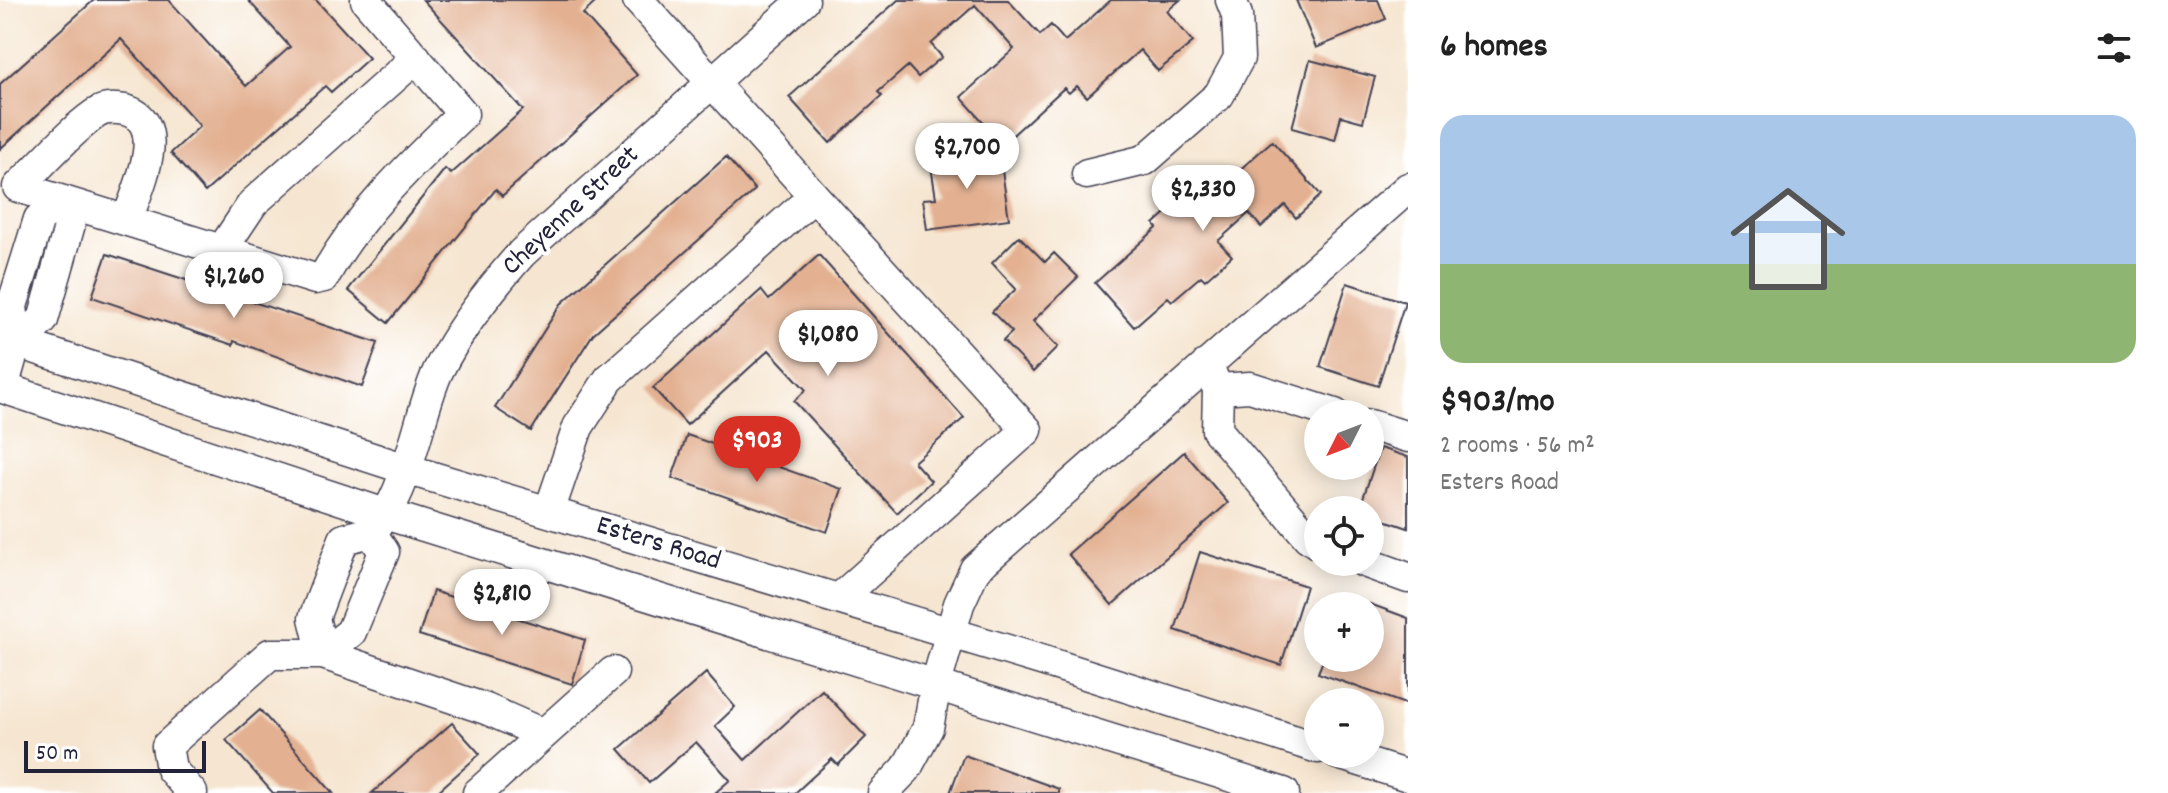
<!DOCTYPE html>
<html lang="en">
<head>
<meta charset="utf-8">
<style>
	:root { --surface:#fff; --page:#f2f2f2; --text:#222; --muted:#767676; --line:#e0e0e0; --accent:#d93025 }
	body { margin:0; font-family:Dekko,sans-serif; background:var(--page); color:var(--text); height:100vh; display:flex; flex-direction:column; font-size:30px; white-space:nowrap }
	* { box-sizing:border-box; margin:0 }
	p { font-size:26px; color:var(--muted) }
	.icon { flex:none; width:44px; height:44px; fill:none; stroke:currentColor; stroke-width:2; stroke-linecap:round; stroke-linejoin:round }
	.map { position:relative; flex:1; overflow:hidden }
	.drawer { display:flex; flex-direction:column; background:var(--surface); width:760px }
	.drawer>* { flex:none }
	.needle { width:52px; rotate:228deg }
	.controls { position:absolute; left:1304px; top:400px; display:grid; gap:16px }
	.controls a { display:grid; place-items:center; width:80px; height:80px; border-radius:50%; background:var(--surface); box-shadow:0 4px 20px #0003; font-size:40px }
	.scale { position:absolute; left:24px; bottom:20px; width:182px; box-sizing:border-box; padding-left:8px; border:4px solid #22223b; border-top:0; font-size:22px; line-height:28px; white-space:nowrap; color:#22223b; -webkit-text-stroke:6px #fff; paint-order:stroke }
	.price { position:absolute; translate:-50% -68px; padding:0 18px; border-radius:28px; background:#fff; color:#222; font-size:26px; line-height:52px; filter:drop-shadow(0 2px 4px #0008) }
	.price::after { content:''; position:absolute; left:50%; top:48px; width:24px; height:18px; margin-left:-12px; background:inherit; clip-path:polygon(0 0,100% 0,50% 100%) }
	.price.active { background:var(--accent); color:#fff }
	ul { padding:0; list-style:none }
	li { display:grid; align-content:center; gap:16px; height:424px; padding:0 32px }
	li+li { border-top:2px solid var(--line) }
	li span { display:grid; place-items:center; height:248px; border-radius:24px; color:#555 }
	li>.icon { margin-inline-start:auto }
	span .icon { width:144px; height:144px; fill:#fffc; stroke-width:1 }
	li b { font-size:34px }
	h2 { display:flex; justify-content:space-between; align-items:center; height:96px; padding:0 32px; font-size:34px }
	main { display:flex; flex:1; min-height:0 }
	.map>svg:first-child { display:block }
	.building { fill:#e3b192 }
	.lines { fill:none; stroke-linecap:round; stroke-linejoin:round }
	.minor-casing { stroke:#423f52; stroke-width:33 }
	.minor { stroke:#fff; stroke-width:30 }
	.labels { text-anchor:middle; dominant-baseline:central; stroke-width:8; stroke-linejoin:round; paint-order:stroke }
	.street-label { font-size:28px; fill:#22223b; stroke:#fff }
</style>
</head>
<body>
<main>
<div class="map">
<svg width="1408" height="793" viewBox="0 0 1408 793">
	<rect width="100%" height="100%" fill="#fff"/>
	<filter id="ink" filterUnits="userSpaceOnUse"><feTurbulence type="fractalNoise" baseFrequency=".0125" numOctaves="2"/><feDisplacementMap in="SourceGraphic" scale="16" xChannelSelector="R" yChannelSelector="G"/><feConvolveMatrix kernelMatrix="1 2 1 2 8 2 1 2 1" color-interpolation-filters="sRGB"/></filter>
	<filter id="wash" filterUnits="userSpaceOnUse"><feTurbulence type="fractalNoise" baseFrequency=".006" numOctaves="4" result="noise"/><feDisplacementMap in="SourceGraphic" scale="32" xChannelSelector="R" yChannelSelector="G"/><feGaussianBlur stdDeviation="1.8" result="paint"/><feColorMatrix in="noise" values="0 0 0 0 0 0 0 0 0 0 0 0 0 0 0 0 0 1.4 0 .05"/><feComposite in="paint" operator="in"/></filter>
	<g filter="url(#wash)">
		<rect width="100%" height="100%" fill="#f6e6d1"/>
		<g id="blocks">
			<!-- building -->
			<path class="building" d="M94 0H169L246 86 290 47 248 0H316L369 58 331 92 325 86 205 192 171 153 200 126 121 39 0 149V84Z
				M423 0H598L583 14 637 75 502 196 496 189 388 323 348 290 445 169 451 174 523 110Z
				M898 0H1008L1040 35 1051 25 1065 41 1111 0H1180L1167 11 1193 42 1158 71 1140 50 1087 97 1077 86 1069 93 1064 88 1003 144 961 97 1014 49 975 5 931 44 942 57 918 77 908 66 878 92 882 96 830 143 789 97Z
				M1296 0H1378L1386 19 1316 48Z
				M1310 60 1375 77 1363 122 1341 116 1335 140 1292 128Z
				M1272 141 1321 195 1296 218 1285 205 1261 227 1249 213 1218 241 1232 256 1205 280 1201 276 1172 301 1168 297 1134 327 1095 283 1157 228 1154 224 1205 178 1216 191Z
				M999 150 1009 219 927 230 923 199 936 198 930 160Z
				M726 157 755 190 593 334 531 431 495 408 561 304Z
				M1019 236 1045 262 1054 253 1078 277 1033 321 1058 347 1033 372 1003 341 1012 332 992 312 1016 289 992 263Z
				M107 254 378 343 362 387 234 341 233 345 92 297Z
				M819 255 964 418 914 462 931 481 897 513 794 401 806 390 769 350 687 425 653 388 761 290 769 300Z
				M1347 283 1405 302 1378 386 1320 367Z
				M687 435 842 489 827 532 672 478Z
				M1380 448 1408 457V528L1370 515V510H1359Z
				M1184 452 1228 503 1112 605 1068 554Z
				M1200 552 1306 586 1281 665 1175 630Z
				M433 591 585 640 572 684 419 635Z
				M1370 604 1408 618V705L1318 673 1324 658H1370Z
				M706 673 735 707 715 726 745 760 822 690 866 737 838 765 832 759 795 793H715L730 780 696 742 649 783 619 749Z
				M260 710 333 793H273L226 740Z
				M452 723 480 754 436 793H372Z
				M964 755 1059 789V793H950Z"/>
		</g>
	</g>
	<g filter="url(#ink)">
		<use href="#blocks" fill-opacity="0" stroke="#423f52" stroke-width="2"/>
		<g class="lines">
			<defs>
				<path id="minor" d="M638 0 814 196
					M1087 174 1145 160 1219 95 1239 58 1237 15 1231 0
					M127 220C136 192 172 122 125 110 115 108 103 108 95 114 67 134 43 163 18 187L315 279 324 277C359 213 411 164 463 114L366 0
					M223 248 253 203 416 58
					M0 337 406 469 1044 661 1318 748
					M16 342 43 320 70 224 64 201
					M1207 364 1218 389 1217 430 1308 537 1318 544
					M0 387 385 514 1284 793
					M3 388 16 342 12 306 39 219 64 201
					M1218 389 1250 387 1335 414
					M1370 425 1408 437
					M549 512 578 427 609 379 814 196 1027 430 839 599
					M1364 562 1408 578
					M323 654 314 618 344 539C352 537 361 535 368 532 406 511 419 407 439 369 461 326 490 289 522 253L804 0
					M323 654 351 632 384 552 370 531
					M1338 754 1408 776
					M192 793 171 769 167 746 270 654H323L486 709 543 734
					M478 793 613 672
					M883 793 906 769 928 728 936 684 959 604 975 569 1408 188"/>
			</defs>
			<!-- minor casing -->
			<use href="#minor" class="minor-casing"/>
			<!-- minor -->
			<use href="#minor" class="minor"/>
		</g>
	</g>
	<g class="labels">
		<!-- street labels -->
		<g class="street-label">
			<text transform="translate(572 212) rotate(-43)">Cheyenne Street</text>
			<text transform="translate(658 545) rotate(17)">Esters Road</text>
		</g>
	</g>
</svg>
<div class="controls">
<a><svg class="needle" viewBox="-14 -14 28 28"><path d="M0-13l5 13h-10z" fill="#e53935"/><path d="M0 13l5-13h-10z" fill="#767676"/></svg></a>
<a><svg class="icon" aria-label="locate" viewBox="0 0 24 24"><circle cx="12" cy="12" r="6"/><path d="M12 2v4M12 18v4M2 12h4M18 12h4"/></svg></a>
<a>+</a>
<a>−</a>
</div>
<div class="scale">50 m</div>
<b class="price" style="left:967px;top:191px">$2,700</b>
<b class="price" style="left:1203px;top:233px">$2,330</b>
<b class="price" style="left:234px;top:320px">$1,260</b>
<b class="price" style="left:828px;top:378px">$1,080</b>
<b class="price active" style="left:757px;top:484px">$903</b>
<b class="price" style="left:502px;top:637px">$2,810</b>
</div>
<section class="drawer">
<h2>6 homes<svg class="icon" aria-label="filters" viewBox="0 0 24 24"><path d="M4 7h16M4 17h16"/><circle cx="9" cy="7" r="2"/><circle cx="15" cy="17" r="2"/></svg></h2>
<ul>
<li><span style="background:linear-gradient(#a9c7e8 60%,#8fb573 0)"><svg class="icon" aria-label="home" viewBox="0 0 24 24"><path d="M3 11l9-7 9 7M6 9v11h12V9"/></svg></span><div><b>$903/mo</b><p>2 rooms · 56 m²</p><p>Esters Road</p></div></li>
</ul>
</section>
</main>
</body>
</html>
